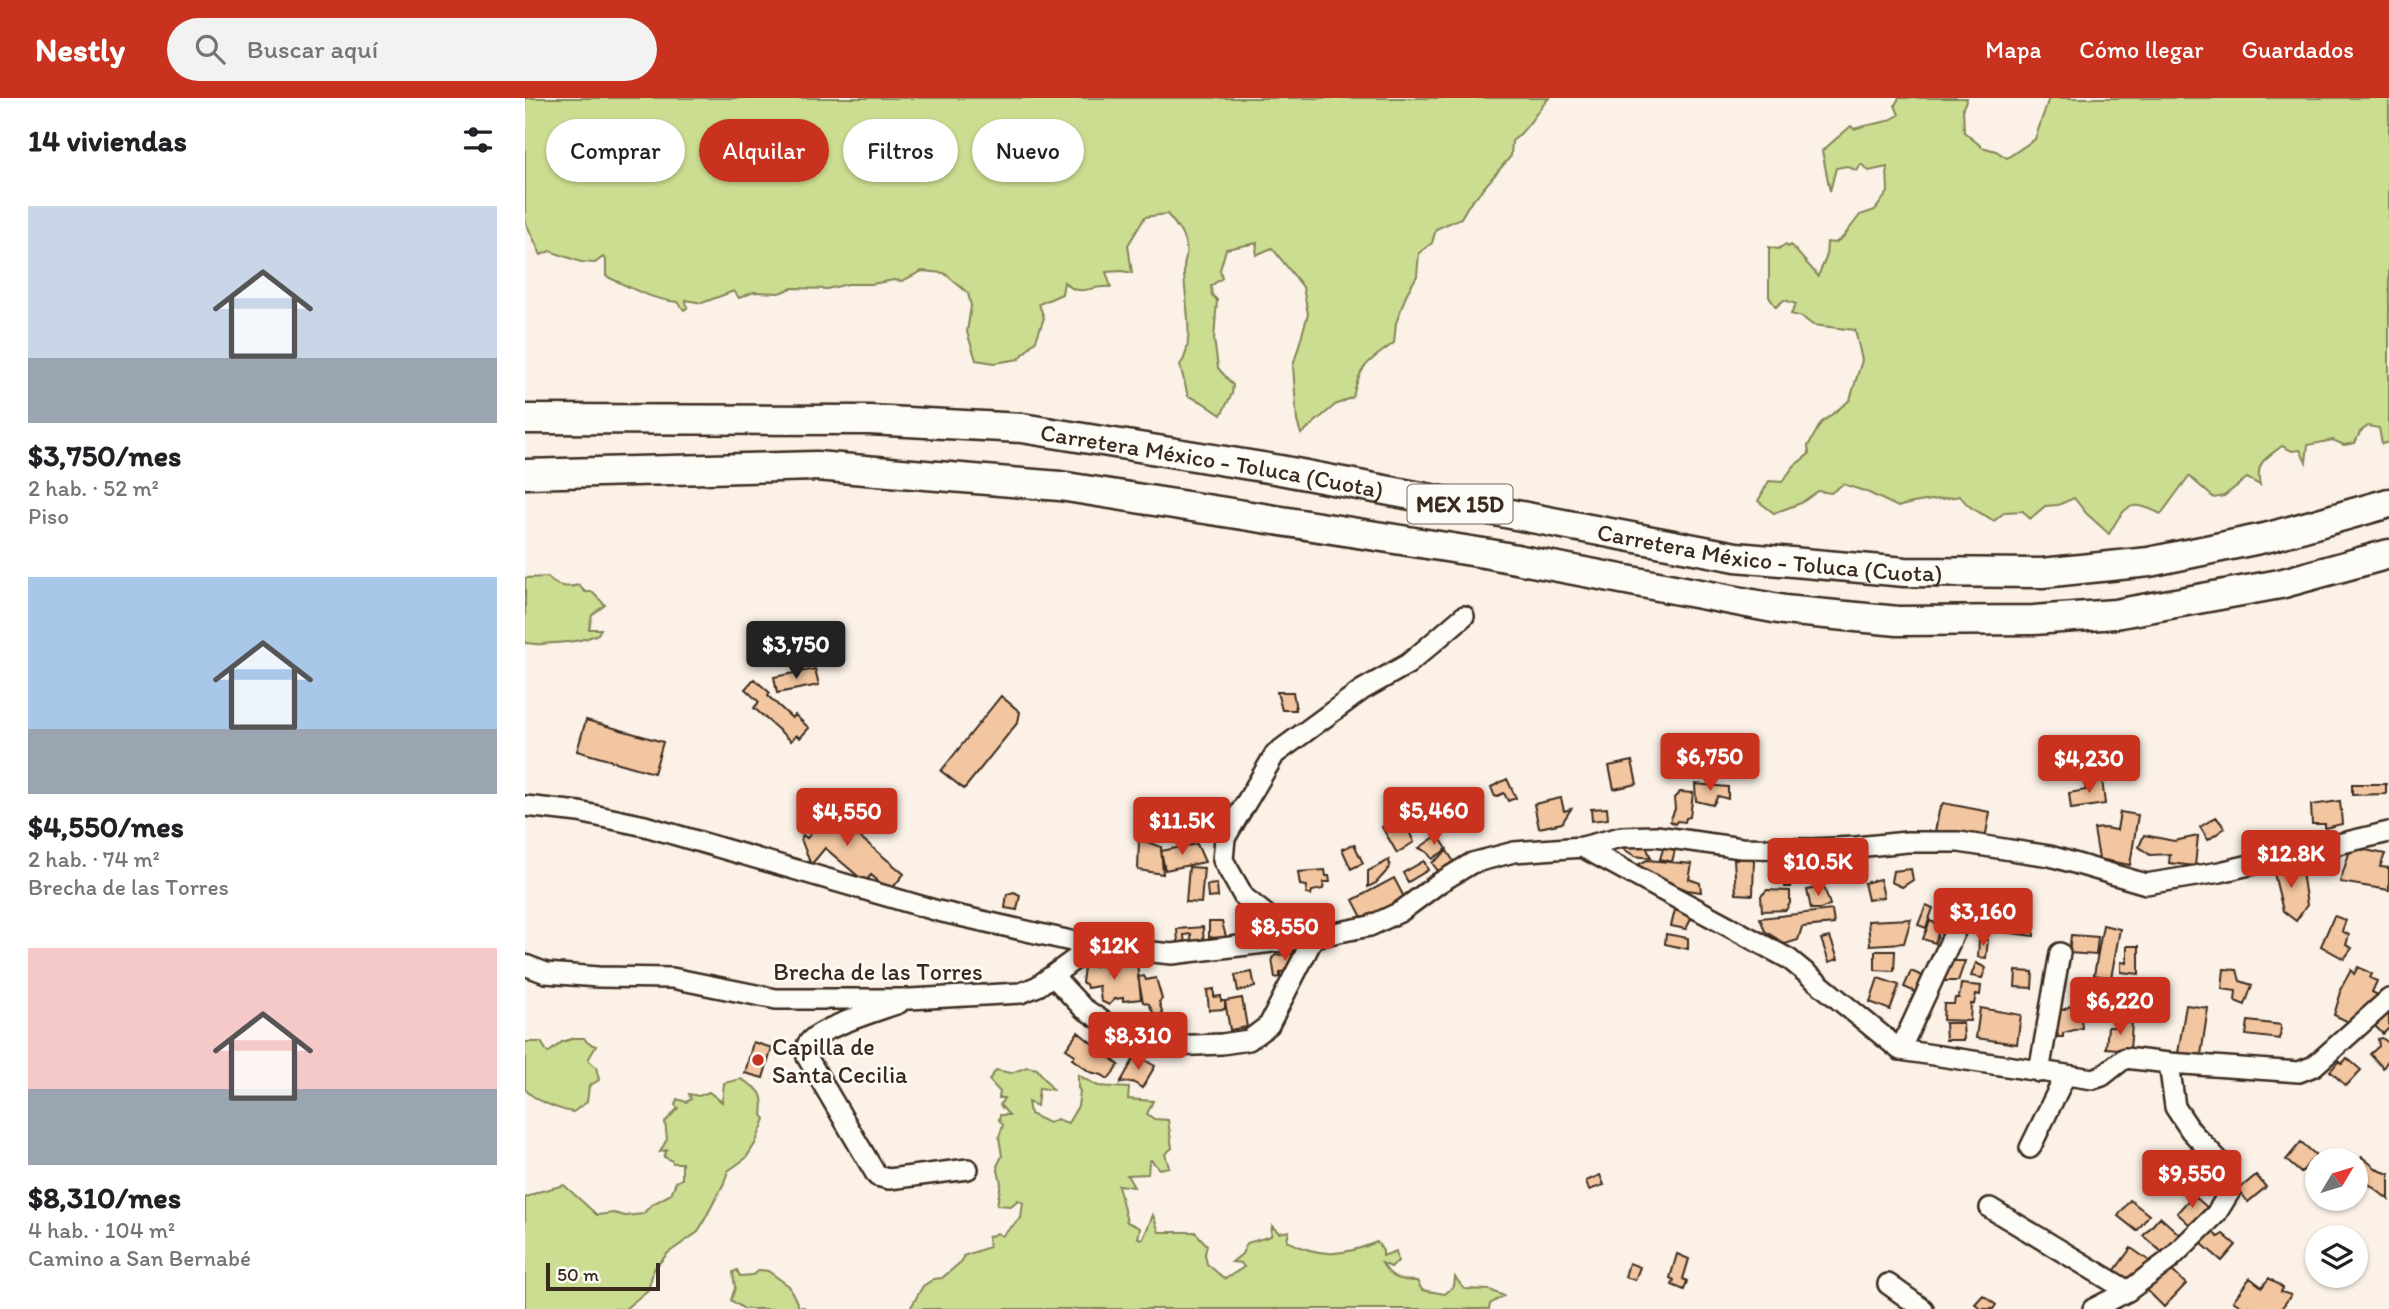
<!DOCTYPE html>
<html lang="es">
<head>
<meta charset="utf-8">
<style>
	:root { --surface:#fff; --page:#f2f2f2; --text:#202124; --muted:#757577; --accent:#c8321e }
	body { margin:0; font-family:Itim,sans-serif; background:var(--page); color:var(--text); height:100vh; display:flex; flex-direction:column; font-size:26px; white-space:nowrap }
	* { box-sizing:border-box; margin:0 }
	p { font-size:23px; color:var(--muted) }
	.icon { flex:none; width:38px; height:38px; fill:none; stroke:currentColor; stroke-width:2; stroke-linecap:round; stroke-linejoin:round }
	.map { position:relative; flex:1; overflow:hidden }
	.drawer { display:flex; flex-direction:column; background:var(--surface); width:525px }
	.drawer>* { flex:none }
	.hud { position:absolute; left:21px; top:21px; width:665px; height:63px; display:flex; gap:14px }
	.needle { width:46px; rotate:52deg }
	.tools { position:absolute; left:1780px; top:1050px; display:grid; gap:14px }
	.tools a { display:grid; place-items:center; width:63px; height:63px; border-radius:50%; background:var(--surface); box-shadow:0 2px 5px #0004; font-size:35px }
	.scale { position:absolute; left:21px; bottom:18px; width:114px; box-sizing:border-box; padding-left:7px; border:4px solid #3b2a1e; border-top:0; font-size:19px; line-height:24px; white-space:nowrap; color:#3b2a1e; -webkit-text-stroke:5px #fdfcf7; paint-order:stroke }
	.price { position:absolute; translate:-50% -60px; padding:0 16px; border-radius:7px; background:var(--accent); color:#fff; font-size:23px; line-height:46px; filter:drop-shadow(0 2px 4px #0008) }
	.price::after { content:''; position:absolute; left:50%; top:42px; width:21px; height:16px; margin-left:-10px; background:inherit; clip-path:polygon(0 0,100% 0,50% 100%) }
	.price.active { background:#222; color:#fff }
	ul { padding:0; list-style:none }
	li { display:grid; align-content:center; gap:14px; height:371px; padding:0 28px }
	li span { display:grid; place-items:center; height:217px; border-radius:0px; color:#555 }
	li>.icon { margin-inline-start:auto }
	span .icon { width:126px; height:126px; fill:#fffc; stroke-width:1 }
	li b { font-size:30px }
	h2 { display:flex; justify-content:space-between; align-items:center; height:84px; padding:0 28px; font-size:30px }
	.tag { padding:0 24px; border-radius:32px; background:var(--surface); box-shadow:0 2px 5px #0004; font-size:24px; line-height:63px }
	.tag.active { background:var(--accent); color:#fff }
	header { display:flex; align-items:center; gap:42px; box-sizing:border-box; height:98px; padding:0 35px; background:var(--accent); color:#fff }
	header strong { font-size:33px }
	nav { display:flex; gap:38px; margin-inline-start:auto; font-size:24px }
	.search { width:490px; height:63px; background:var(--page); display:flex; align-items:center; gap:18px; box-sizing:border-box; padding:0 24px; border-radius:38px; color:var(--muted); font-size:26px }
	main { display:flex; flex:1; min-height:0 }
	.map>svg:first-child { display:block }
	.green { fill:#cbdd91; stroke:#838458; stroke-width:2 }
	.building { fill:#f2c6a1; stroke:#3b2a1e; stroke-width:2 }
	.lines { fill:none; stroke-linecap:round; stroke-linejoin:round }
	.minor-casing { stroke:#3b2a1e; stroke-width:24 }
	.highway-casing { stroke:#3b2a1e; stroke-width:33 }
	.minor { stroke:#fdfcf7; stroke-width:19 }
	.highway { stroke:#fdfcf7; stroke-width:28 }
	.poi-dot { fill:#c8321e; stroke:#fdfcf7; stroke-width:2.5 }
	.labels { text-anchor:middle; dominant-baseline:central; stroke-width:5; stroke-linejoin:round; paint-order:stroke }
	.shield { fill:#fdfcf7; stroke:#75695f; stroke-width:2 }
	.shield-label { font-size:23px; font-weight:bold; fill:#3b2a1e }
	.street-label { font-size:24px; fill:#3b2a1e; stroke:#fdfcf7 }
	.poi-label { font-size:24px; fill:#3b2a1e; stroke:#fdfcf7; text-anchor:start }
</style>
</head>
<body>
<header>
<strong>Nestly</strong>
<div class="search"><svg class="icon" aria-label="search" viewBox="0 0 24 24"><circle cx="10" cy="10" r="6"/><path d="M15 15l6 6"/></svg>Buscar aquí</div>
<nav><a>Mapa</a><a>Cómo llegar</a><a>Guardados</a></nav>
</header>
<main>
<section class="drawer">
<h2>14 viviendas<svg class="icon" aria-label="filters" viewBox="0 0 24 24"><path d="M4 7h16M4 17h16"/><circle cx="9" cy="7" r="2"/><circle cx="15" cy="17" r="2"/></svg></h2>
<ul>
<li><span style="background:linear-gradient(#c9d6e8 70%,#9aa5b1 0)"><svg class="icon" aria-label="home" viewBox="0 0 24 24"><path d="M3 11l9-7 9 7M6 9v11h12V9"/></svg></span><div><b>$3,750/mes</b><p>2 hab. · 52 m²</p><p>Piso</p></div></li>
<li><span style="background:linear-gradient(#a9c7e8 70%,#9aa5b1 0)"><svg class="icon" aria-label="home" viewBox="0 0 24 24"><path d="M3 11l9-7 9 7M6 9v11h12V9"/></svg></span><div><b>$4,550/mes</b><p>2 hab. · 74 m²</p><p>Brecha de las Torres</p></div></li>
<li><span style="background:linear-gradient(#f6c9c9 65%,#9aa5b1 0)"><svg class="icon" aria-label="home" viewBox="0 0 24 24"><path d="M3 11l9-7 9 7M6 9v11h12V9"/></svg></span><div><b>$8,310/mes</b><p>4 hab. · 104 m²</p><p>Camino a San Bernabé</p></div></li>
</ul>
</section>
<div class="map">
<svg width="1864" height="1211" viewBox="0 0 1864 1211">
	<rect width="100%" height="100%" fill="#fbf1e6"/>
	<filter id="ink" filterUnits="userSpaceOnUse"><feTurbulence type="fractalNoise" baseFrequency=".0143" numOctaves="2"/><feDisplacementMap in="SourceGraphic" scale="14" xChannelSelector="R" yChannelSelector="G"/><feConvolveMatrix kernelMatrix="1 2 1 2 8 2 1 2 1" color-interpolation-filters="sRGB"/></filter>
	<g filter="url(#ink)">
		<!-- green -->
		<path class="green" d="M0 0H1024C1011 13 1003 32 987 43L986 58 943 108 936 120 911 131 907 145 894 155 892 178 882 195 871 225 869 245C843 264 835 266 828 299L810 307 776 336 772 323 768 268 783 216 778 189 747 150 731 157 732 145 701 151 695 172 697 180 686 188 687 197 692 202 689 241 693 270 708 287 707 296 696 317 677 304 663 298 655 267C672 245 658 197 659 170 659 163 663 156 661 149 660 137 649 124 642 116L620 119 603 147 607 175 597 173 581 174 586 189C566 186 556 201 539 184L537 196 514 206 519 220 511 242 494 261 470 265 451 262 442 234 446 208 443 195 419 175 397 173 377 183 369 182 347 186H323L302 191 267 190 254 195 229 194 214 200 209 193 177 205 161 202 162 210 159 212 153 204C127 202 104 189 81 178V162L78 159 70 165 56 164 25 153 16 157 0 123Z
			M1374 0H1442L1438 10 1439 34 1457 49 1471 53 1482 60 1510 41 1524 0H1864V344L1857 346 1854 330 1843 328 1835 334 1830 345 1819 347 1808 342 1783 347 1781 364 1775 352 1767 353 1757 348C1740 361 1730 364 1735 387L1722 380 1699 398 1689 400 1664 378 1636 416C1604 400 1600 408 1584 436L1561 415 1549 400 1533 407 1520 408 1505 421 1498 413 1480 414 1469 423C1453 412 1447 414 1435 398 1414 402 1393 402 1373 409L1342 394 1318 386 1306 395 1293 393 1276 405 1249 415 1233 403 1244 383 1257 384 1269 368 1284 356 1283 348 1296 325 1325 302 1337 262 1330 232 1288 227 1277 219 1266 216 1271 206 1259 202 1251 209 1244 199V149L1253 151 1261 146 1263 149 1266 147 1293 178 1301 160 1302 144 1310 145 1318 139 1335 117 1350 112 1363 94 1362 69 1344 73 1336 66 1332 73 1322 68 1311 70 1305 93 1297 53 1326 28 1329 31C1344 25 1360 27 1374 17L1370 7Z
			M23 479C30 489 43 490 54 487L60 494H67L80 507 67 517 64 531H76L73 536C54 545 38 544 17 546 11 547 5 545 0 545V480Z
			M50 940H59L63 945 71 948 63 962 71 969 74 982 64 988 62 1004 48 1014C35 1012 8 1002 0 991V944H16L23 955 37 944Z
			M502 969 512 971 528 992 514 990 512 1008 503 1004 505 1016 524 1025 532 1021 543 1025 553 1008 555 993 553 990V977L573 988 604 990 603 1001 628 1003 622 1016 629 1021 643 1022 647 1050 640 1056 644 1069 634 1071 626 1062 624 1064 623 1076 602 1077 609 1089 593 1087 602 1124 615 1130 613 1140 618 1141 628 1117 634 1134H670L682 1147 680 1156 682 1166 700 1181 719 1169 716 1165 707 1164 717 1156 722 1145 746 1138 747 1128 754 1135 764 1133 762 1143C795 1160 818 1158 852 1144L858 1153V1158L871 1153 873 1163 866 1169 857 1165C865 1180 875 1183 892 1183L897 1192 920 1196 929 1188 930 1179 939 1191 965 1192 979 1198 965 1206 964 1211H385L398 1188 409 1181 417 1180 437 1163 438 1158 464 1149 463 1139 472 1135 477 1138 496 1120 498 1105 493 1102 486 1108 472 1107 476 1085 472 1068 477 1058 474 1039 478 1027 474 1022 475 1017H484L475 1007 479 1000H474L475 994 464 982 471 972 486 975Z
			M216 981C235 992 240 994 237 1017L240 1021 230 1046 221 1060 203 1073 199 1085 173 1134 143 1155 129 1171 123 1192 100 1211H0V1100L13 1094 39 1087 72 1117 89 1115 100 1118 118 1116 126 1107 146 1096 151 1084 157 1081V1065H148L146 1062 139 1059 142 1052 135 1054 142 1041 140 1024 153 1010 150 1007 152 1001 161 1004 166 1001 164 996 174 998 184 994 197 1004 199 985Z
			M212 1172 215 1178 227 1177 235 1172 243 1173 264 1188 274 1209H279L280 1211H219L206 1202 210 1190 208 1174Z"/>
		<!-- building -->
		<path class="building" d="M290 571 294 587 252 595 249 579Z
			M229 581 245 595 243 598 267 620 270 617 284 630 275 640 271 637 266 643 229 610 234 604 220 591Z
			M752 594H768L771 612H757Z
			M476 598 495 614 493 624 439 691 416 673Z
			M61 622 138 644 129 675 52 653Z
			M1107 663 1112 686 1089 691 1084 668Z
			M982 681 991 700 983 703 979 695 970 699 966 689Z
			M1577 681 1580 706 1546 711 1544 695 1561 692 1559 683Z
			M1170 686 1203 689V701L1193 698 1188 707 1171 703Z
			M1827 686H1861V696L1827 697Z
			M1155 694 1168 695 1165 719 1161 720 1160 724 1152 723 1150 726 1145 723 1150 711 1149 700Z
			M923 695 932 715 909 728 899 701Z
			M1036 700 1039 713 1046 711 1037 725 1014 730 1009 706Z
			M291 702 379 776 365 793 346 777 340 784 300 750 286 767 276 741 278 737 282 740 290 730 277 719Z
			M1815 703 1817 726 1800 730V726H1787L1786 707Z
			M1418 705 1465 714 1460 741 1422 734 1421 741 1409 739 1414 713Z
			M1082 710 1083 721 1067 723 1066 711Z
			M1595 714 1613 717 1605 767 1574 761 1569 731 1579 730 1592 732Z
			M876 717 889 744 872 755 857 729Z
			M1691 719 1700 730 1683 742 1675 729Z
			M913 737 922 751 907 761 902 754 894 750Z
			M1619 737 1649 743 1673 738 1670 768 1644 765 1645 756 1625 757 1614 749Z
			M614 741 636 749 638 776 613 772Z
			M1097 745 1121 748 1126 760 1110 758 1100 752Z
			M672 746 680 764 640 772 636 753Z
			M829 746 838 765 826 771 817 751Z
			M1139 748 1150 752 1147 764 1135 761Z
			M1826 749 1860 756 1855 769 1864 770V792L1815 784Z
			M922 753 929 764 914 774 907 765Z
			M1287 759 1288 776 1267 783 1266 789H1260V770L1265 761Z
			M1229 760 1228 797 1211 796 1209 761Z
			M864 762 865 768 860 775 851 785 843 789V773Z
			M1122 762 1167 766 1164 781 1175 785 1176 794 1162 792 1109 769Z
			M899 763 903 772 883 784 878 775Z
			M1776 767 1782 807 1771 823 1758 813 1748 771Z
			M664 769 679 770 676 805 661 804Z
			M1386 771 1388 782 1377 789 1366 784 1368 773Z
			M800 772 801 778H804L805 784H799L798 791 787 793 786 797 781 796 782 788 775 787 773 774Z
			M869 780 880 801 839 823 828 802Z
			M1355 781 1359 799 1343 802 1339 785Z
			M692 786 693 799 683 800 682 787Z
			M1299 789 1305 807 1295 811H1286L1282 792Z
			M1242 792 1265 793V805L1261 812 1237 813 1236 798Z
			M489 794 495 797 492 812 480 810 482 796Z
			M1401 807 1408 810 1401 830 1393 827Z
			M1151 808 1166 821 1161 831 1146 828Z
			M1307 812 1309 826 1277 829 1273 842 1260 846 1240 833 1235 820Z
			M1809 818 1821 822 1817 833 1824 837 1821 847 1827 850 1819 861 1796 848Z
			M1386 821 1379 845 1345 847 1343 823Z
			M1498 821 1499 831H1509V838L1478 834 1480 822Z
			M1405 823 1416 827 1410 845 1398 841Z
			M684 824H697L703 846 693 844 690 840 684 839Z
			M1578 827 1595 831 1586 880 1569 877Z
			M678 829 679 855 667 856 666 836 659 837 661 856H654L652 831Z
			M1141 836 1163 840V851L1140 846Z
			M1546 837 1573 839 1571 857 1544 855Z
			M1305 839 1313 861 1304 864 1296 841Z
			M1454 841 1463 842 1461 860 1453 859Z
			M1602 848H1614V876L1596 874V864L1602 865Z
			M1350 853H1370L1369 873 1350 872Z
			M778 855 766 873 755 874V879L750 880 747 860 751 857Z
			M1418 863H1440L1433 883H1417Z
			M612 865 616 901 598 903V900L590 901 584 907 576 903 574 888 562 890 561 886 557 885 559 869Z
			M1451 865 1461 870 1457 880 1446 878Z
			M1833 869 1847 876 1845 880 1852 883 1847 894 1855 898 1845 911 1839 909 1828 926 1809 917 1816 894 1815 892 1826 872 1829 876Z
			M1699 871 1712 872 1715 883 1727 887 1720 907 1710 903 1711 893 1697 891Z
			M1386 873 1404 881 1397 897 1379 889Z
			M1491 873 1508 874 1507 890 1490 889Z
			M727 874 730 889 713 893 710 877Z
			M619 878 621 882 631 880 637 901 634 904 638 916 630 918 624 906 618 904 613 879Z
			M1353 880 1374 887 1365 912 1345 904Z
			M1569 882 1585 884 1582 901 1567 898Z
			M1436 886 1456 888 1455 897 1451 896 1449 906H1446L1445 923 1418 922 1419 906H1429L1430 900H1434Z
			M1604 889H1613L1611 902H1602V897L1598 896 1599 890 1604 892Z
			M689 891V899L696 898V903H700V911L684 912 682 892Z
			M717 900 722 929 705 932 700 903Z
			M1589 902 1609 905 1607 924 1587 921Z
			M1661 907 1683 910 1676 957 1652 961Z
			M1529 908 1538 912 1545 908 1548 912H1551L1556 920 1557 930 1538 935V939H1533L1532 933 1528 931Z
			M1455 910 1496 917 1492 946 1451 940Z
			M1864 911V930L1858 936 1848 926Z
			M1723 923 1756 927 1755 941 1721 937Z
			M1594 924 1607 925 1605 952 1581 950 1583 929H1590Z
			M1420 925H1438L1439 942H1421Z
			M553 934 594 967 583 981 577 977 565 974 547 961 550 957 541 951Z
			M1857 940 1864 945V961L1858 970 1845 956 1854 948 1853 941Z
			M228 944 247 950 238 980 220 975Z
			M611 957 630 968 617 990 608 984 595 985Z
			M1822 960 1836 972 1821 988 1805 973 1814 963 1817 966Z
			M1776 1044 1791 1057 1776 1075 1761 1062Z
			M1837 1059 1853 1072 1864 1076V1102L1830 1075V1067Z
			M1075 1077 1079 1087 1064 1092 1061 1083Z
			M1731 1077 1741 1089 1723 1104 1713 1092Z
			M1668 1097 1682 1109 1666 1128 1652 1115Z
			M1605 1102 1624 1117 1612 1133 1593 1118Z
			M1635 1119 1654 1136 1638 1155 1618 1138Z
			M1681 1128 1693 1139 1698 1136 1711 1147 1697 1163 1670 1140Z
			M1606 1150 1626 1164 1609 1187 1590 1172Z
			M1152 1156 1164 1161 1158 1181 1162 1183 1159 1192 1147 1187 1149 1182 1145 1180Z
			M1104 1165 1115 1169 1110 1182 1100 1179Z
			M1642 1168 1661 1186 1639 1209 1621 1191Z
			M1725 1180 1737 1189 1744 1180 1758 1190 1756 1194 1766 1197 1756 1211H1728L1724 1208 1720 1211 1708 1203Z
			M1458 1197 1471 1207 1468 1211H1456L1450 1206Z"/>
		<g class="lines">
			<defs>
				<path id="minor" d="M0 708 54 714 120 728 413 813 568 848 647 856 789 839 845 828 875 814 914 785 947 765 989 754 1057 749 1096 739 1131 738 1216 750 1287 751 1331 749 1382 744H1434L1525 758 1621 786 1695 774 1864 734
					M1057 749 1264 861 1375 952 1568 981 1577 978 1600 960 1644 965 1650 1009 1666 1033 1701 1070 1704 1095 1691 1116 1643 1163 1603 1193 1568 1211
					M770 840 719 799 698 762 700 740 750 656 837 592 883 566 939 518
					M0 867 21 875 73 879 147 880 251 901H385L496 895 513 888 568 848
					M528 878 558 910 594 934 645 948 697 946 724 942 744 927 789 839
					M374 905C355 912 297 929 285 943 280 948 281 952 282 959L352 1078 364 1081 443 1071
					M1375 952 1439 814
					M1644 965 1774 974 1789 968 1864 901
					M1514 974 1535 855
					M1505 1050 1540 978
					M1465 1110 1603 1193
					M1363 1186 1398 1211"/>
				<g id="highway">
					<path id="s1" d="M0 321 344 322 497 330 755 372 1211 459 1380 474 1517 475 1624 464 1744 439 1864 405"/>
					<path d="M0 376 291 368 535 388 965 456 1259 512 1373 523 1509 522 1590 516 1755 486 1864 456"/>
				</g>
			</defs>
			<!-- minor casing -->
			<use href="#minor" class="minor-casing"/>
			<!-- highway casing -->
			<use href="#highway" class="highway-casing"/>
			<!-- minor -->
			<use href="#minor" class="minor"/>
			<!-- highway -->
			<use href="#highway" class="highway"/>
		</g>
	</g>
	<!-- markers -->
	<circle class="poi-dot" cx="233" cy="962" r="7"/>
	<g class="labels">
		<!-- shield labels -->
		<rect class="shield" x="882.5" y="386.5" width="105" height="39" rx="5"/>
		<g class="shield-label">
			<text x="935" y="406">MEX 15D</text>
		</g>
		<!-- street labels -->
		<g class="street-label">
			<text stroke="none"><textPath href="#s1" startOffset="690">Carretera México - Toluca (Cuota)</textPath></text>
			<text stroke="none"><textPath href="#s1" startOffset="1256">Carretera México - Toluca (Cuota)</textPath></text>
			<text x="353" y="873">Brecha de las Torres</text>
		</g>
		<!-- poi labels -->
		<g class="poi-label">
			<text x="247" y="948">Capilla de<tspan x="247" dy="28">Santa Cecilia</tspan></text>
		</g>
	</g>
</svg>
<div class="tools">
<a><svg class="needle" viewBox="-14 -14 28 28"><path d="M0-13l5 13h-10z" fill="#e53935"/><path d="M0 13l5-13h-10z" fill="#757577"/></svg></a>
<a><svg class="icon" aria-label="layers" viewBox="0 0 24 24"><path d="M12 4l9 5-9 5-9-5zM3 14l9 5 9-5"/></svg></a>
</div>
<div class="scale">50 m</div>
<b class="price active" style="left:271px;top:583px">$3,750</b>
<b class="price" style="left:1185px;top:695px">$6,750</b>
<b class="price" style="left:1564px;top:697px">$4,230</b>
<b class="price" style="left:909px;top:749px">$5,460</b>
<b class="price" style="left:322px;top:750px">$4,550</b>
<b class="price" style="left:657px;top:759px">$11.5K</b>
<b class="price" style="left:1766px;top:792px">$12.8K</b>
<b class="price" style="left:1293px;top:800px">$10.5K</b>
<b class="price" style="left:1458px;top:850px">$3,160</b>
<b class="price" style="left:760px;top:865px">$8,550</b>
<b class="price" style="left:589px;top:884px">$12K</b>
<b class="price" style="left:1595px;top:939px">$6,220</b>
<b class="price" style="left:613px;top:974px">$8,310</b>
<b class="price" style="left:1667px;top:1112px">$9,550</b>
<div class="hud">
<a class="tag">Comprar</a>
<a class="tag active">Alquilar</a>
<a class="tag">Filtros</a>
<a class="tag">Nuevo</a>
</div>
</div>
</main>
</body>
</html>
